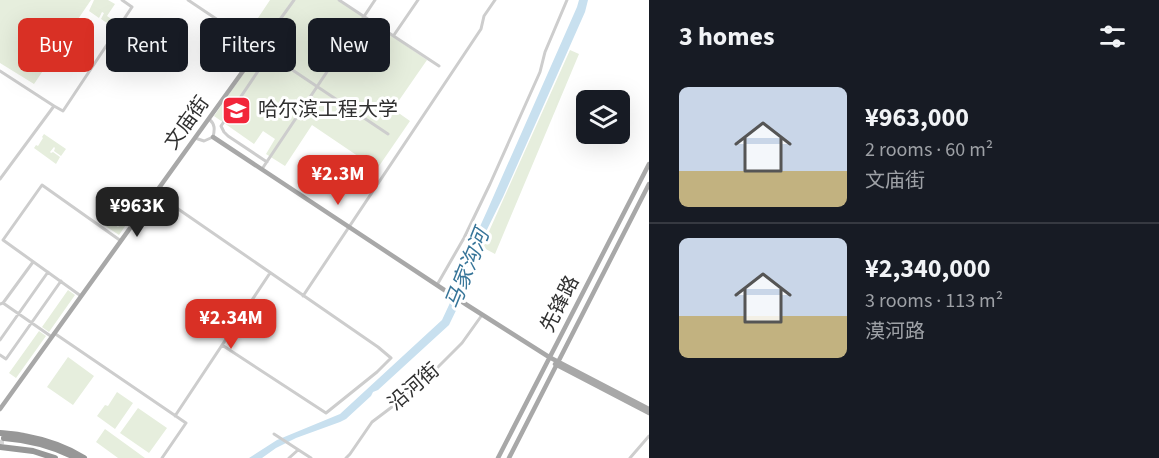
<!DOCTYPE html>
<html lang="en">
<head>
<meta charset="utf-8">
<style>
	:root { --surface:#171b24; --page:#242831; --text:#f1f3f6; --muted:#9ea1a6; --line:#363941; --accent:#d93025 }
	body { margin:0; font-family:"Source Sans 3","Noto Sans SC",sans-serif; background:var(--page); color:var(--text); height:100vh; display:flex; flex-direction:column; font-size:22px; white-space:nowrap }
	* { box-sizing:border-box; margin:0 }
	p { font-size:20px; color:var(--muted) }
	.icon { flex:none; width:33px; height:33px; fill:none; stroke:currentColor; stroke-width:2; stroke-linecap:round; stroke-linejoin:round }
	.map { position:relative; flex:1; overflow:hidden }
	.panel { display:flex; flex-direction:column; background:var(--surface); width:510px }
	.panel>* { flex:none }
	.guide { position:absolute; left:18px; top:18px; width:540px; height:54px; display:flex; gap:12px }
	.controls { position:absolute; left:576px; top:90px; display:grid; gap:12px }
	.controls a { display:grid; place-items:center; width:54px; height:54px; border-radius:9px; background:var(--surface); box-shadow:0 6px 24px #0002; font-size:30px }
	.price { position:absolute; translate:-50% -51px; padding:0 14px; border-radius:12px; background:var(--accent); color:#fff; font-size:20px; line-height:39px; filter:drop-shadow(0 2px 3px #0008) }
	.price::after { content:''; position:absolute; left:50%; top:36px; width:18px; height:14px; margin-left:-9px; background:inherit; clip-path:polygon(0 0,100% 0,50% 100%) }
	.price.current { background:#222; color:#fff }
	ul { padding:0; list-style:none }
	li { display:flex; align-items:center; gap:18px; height:150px; padding:0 30px }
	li+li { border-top:2px solid var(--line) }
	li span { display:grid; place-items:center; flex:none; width:168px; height:120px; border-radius:9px; color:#555 }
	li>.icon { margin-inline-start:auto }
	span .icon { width:72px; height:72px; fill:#fffc; stroke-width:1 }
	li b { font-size:26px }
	h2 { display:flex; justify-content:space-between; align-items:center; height:72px; padding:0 30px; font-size:26px }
	.pill { padding:0 21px; border-radius:9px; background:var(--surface); box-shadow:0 6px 24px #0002; font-size:21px; line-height:54px }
	.pill.current { background:var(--accent); color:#fff }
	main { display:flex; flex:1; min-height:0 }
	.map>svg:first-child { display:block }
	.green { fill:#e6eedd }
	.water { fill:#c8e0ef }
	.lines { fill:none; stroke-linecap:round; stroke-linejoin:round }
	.major-tunnel { stroke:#d6d6d6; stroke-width:4.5; stroke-dasharray:4.5 2; stroke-linecap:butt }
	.minor { stroke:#cdcdcd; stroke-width:3 }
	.major { stroke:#a8a8a8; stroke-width:4.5 }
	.highway { stroke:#979797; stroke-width:6 }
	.labels { text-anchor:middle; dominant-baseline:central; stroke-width:6; stroke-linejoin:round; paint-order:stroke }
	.poi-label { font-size:20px; fill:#303030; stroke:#fff; text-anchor:start }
	.street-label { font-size:20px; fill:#303030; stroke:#fff }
	.water-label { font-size:21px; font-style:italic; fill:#377599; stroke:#fff }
</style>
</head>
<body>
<main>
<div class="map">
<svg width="649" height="458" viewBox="0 0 649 458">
	<rect width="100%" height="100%" fill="#fff"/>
	<!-- green -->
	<path class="green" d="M0 0H91L34 84 0 63Z
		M94 0H108L115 4 107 16 113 20 110 25 101 19 104 13 102 12 99 18 89 11Z
		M270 0H340L427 60 393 109 410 121 377 169 312 125 285 166 266 154 275 139 263 131 254 144 214 116 262 47 246 36Z
		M570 50 579 54 495 254 482 247Z
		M44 134 66 149 61 156 54 151 55 148 54 147 50 152 51 153 53 152 60 157 56 164 34 148 36 145 38 146 43 138 42 137Z
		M134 189 140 193 145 192 148 193 119 235 98 221 101 216 118 227 123 222 121 221V219L115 215 119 210 125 214C135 207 134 210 137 198L131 193Z
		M68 290 75 295 49 332 42 327Z
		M39 331 46 336 16 378 9 373Z
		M68 357 94 376 73 405 47 387Z
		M117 392 133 403 115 429 97 416 105 405 108 406Z
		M138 408 167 428 149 453 120 433Z
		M105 429 145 458H118L96 442Z"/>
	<!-- water -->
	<path class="water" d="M579 0H588L585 12 503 197 476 252 466 269 463 296 449 325 378 390 373 392 371 396 346 419 340 422 296 438 276 448 262 458H249L277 440 340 414 442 320 456 290 458 266 477 233 487 211 577 7Z"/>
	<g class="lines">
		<!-- major-tunnel -->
		<path class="major-tunnel" d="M0 442H4"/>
		<!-- minor -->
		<path class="minor" d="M188 0 388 134
			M339 0 439 66
			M394 35 418 0
			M258 50 294 0
			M0 71 54 106
			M195 138 204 141 213 137C215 129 215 124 209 119
			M267 162 228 136 224 132 221 126 269 55
			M262 169 375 0
			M0 179 54 106 63 111 132 7 122 0
			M155 193 378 347 391 358 377 372 326 413 222 345
			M437 285 464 238 490 184 540 72 545 52 567 0
			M81 296 3 240 42 185 121 241
			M303 296 481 29 484 16 495 0
			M3 303 33 262
			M0 304 3 303 52 337
			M54 333 186 423 162 458
			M0 340 48 272
			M0 355 6 359 61 281
			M175 416 270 273
			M274 434 311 458
			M289 458 298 450
			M346 458 350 454 372 422 417 388 462 343 482 315
			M630 458 649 436"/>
		<!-- major -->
		<path class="major" d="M213 137 467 305 549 357 649 409
			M555 364 649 413
			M0 409 256 53
			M498 458 649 164
			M509 458 649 184"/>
		<!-- highway -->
		<path class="highway" d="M0 433C8 434 16 434 24 436 46 440 66 447 84 458
			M4 438C30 440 53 446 76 458
			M0 447 33 451 55 458"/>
	</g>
	<!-- icons -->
	<defs>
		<symbol id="university-square" viewBox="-11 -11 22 22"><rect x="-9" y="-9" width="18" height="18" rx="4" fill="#f2263a" stroke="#fff"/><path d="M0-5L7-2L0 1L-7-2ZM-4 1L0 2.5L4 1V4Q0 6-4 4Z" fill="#fff"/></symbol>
	</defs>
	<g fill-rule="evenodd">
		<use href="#university-square" x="220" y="94" width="33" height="33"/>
	</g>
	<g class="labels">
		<!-- poi labels -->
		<g class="poi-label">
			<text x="258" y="110">哈尔滨工程大学</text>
		</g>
		<!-- street labels -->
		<g class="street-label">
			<text transform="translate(187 123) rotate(-54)">文庙街</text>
			<text transform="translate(560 304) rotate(-63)">先锋路</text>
			<text transform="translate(414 387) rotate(-41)">沿河街</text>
		</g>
		<!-- water labels -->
		<g class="water-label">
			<text transform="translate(467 269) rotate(-68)">马家沟河</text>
		</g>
	</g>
</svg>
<div class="controls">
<a><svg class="icon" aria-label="layers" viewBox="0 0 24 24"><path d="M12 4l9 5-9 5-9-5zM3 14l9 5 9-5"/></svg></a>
</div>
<b class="price" style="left:338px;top:206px">¥2.3M</b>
<b class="price current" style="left:137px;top:238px">¥963K</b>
<b class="price" style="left:231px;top:350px">¥2.34M</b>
<div class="guide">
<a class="pill current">Buy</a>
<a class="pill">Rent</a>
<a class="pill">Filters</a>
<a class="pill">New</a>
</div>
</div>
<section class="panel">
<h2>3 homes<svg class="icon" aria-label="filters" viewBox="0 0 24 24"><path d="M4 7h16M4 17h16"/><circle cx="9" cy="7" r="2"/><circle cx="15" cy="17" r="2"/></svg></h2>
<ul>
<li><span style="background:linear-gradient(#c9d6e8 70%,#c2b280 0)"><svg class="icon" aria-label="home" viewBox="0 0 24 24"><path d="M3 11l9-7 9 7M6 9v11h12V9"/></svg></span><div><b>¥963,000</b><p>2 rooms · 60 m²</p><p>文庙街</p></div></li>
<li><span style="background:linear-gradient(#c9d6e8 65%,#c2b280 0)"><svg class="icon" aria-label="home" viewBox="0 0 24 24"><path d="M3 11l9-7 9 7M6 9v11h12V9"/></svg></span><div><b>¥2,340,000</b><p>3 rooms · 113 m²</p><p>漠河路</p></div></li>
</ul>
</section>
</main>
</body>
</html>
